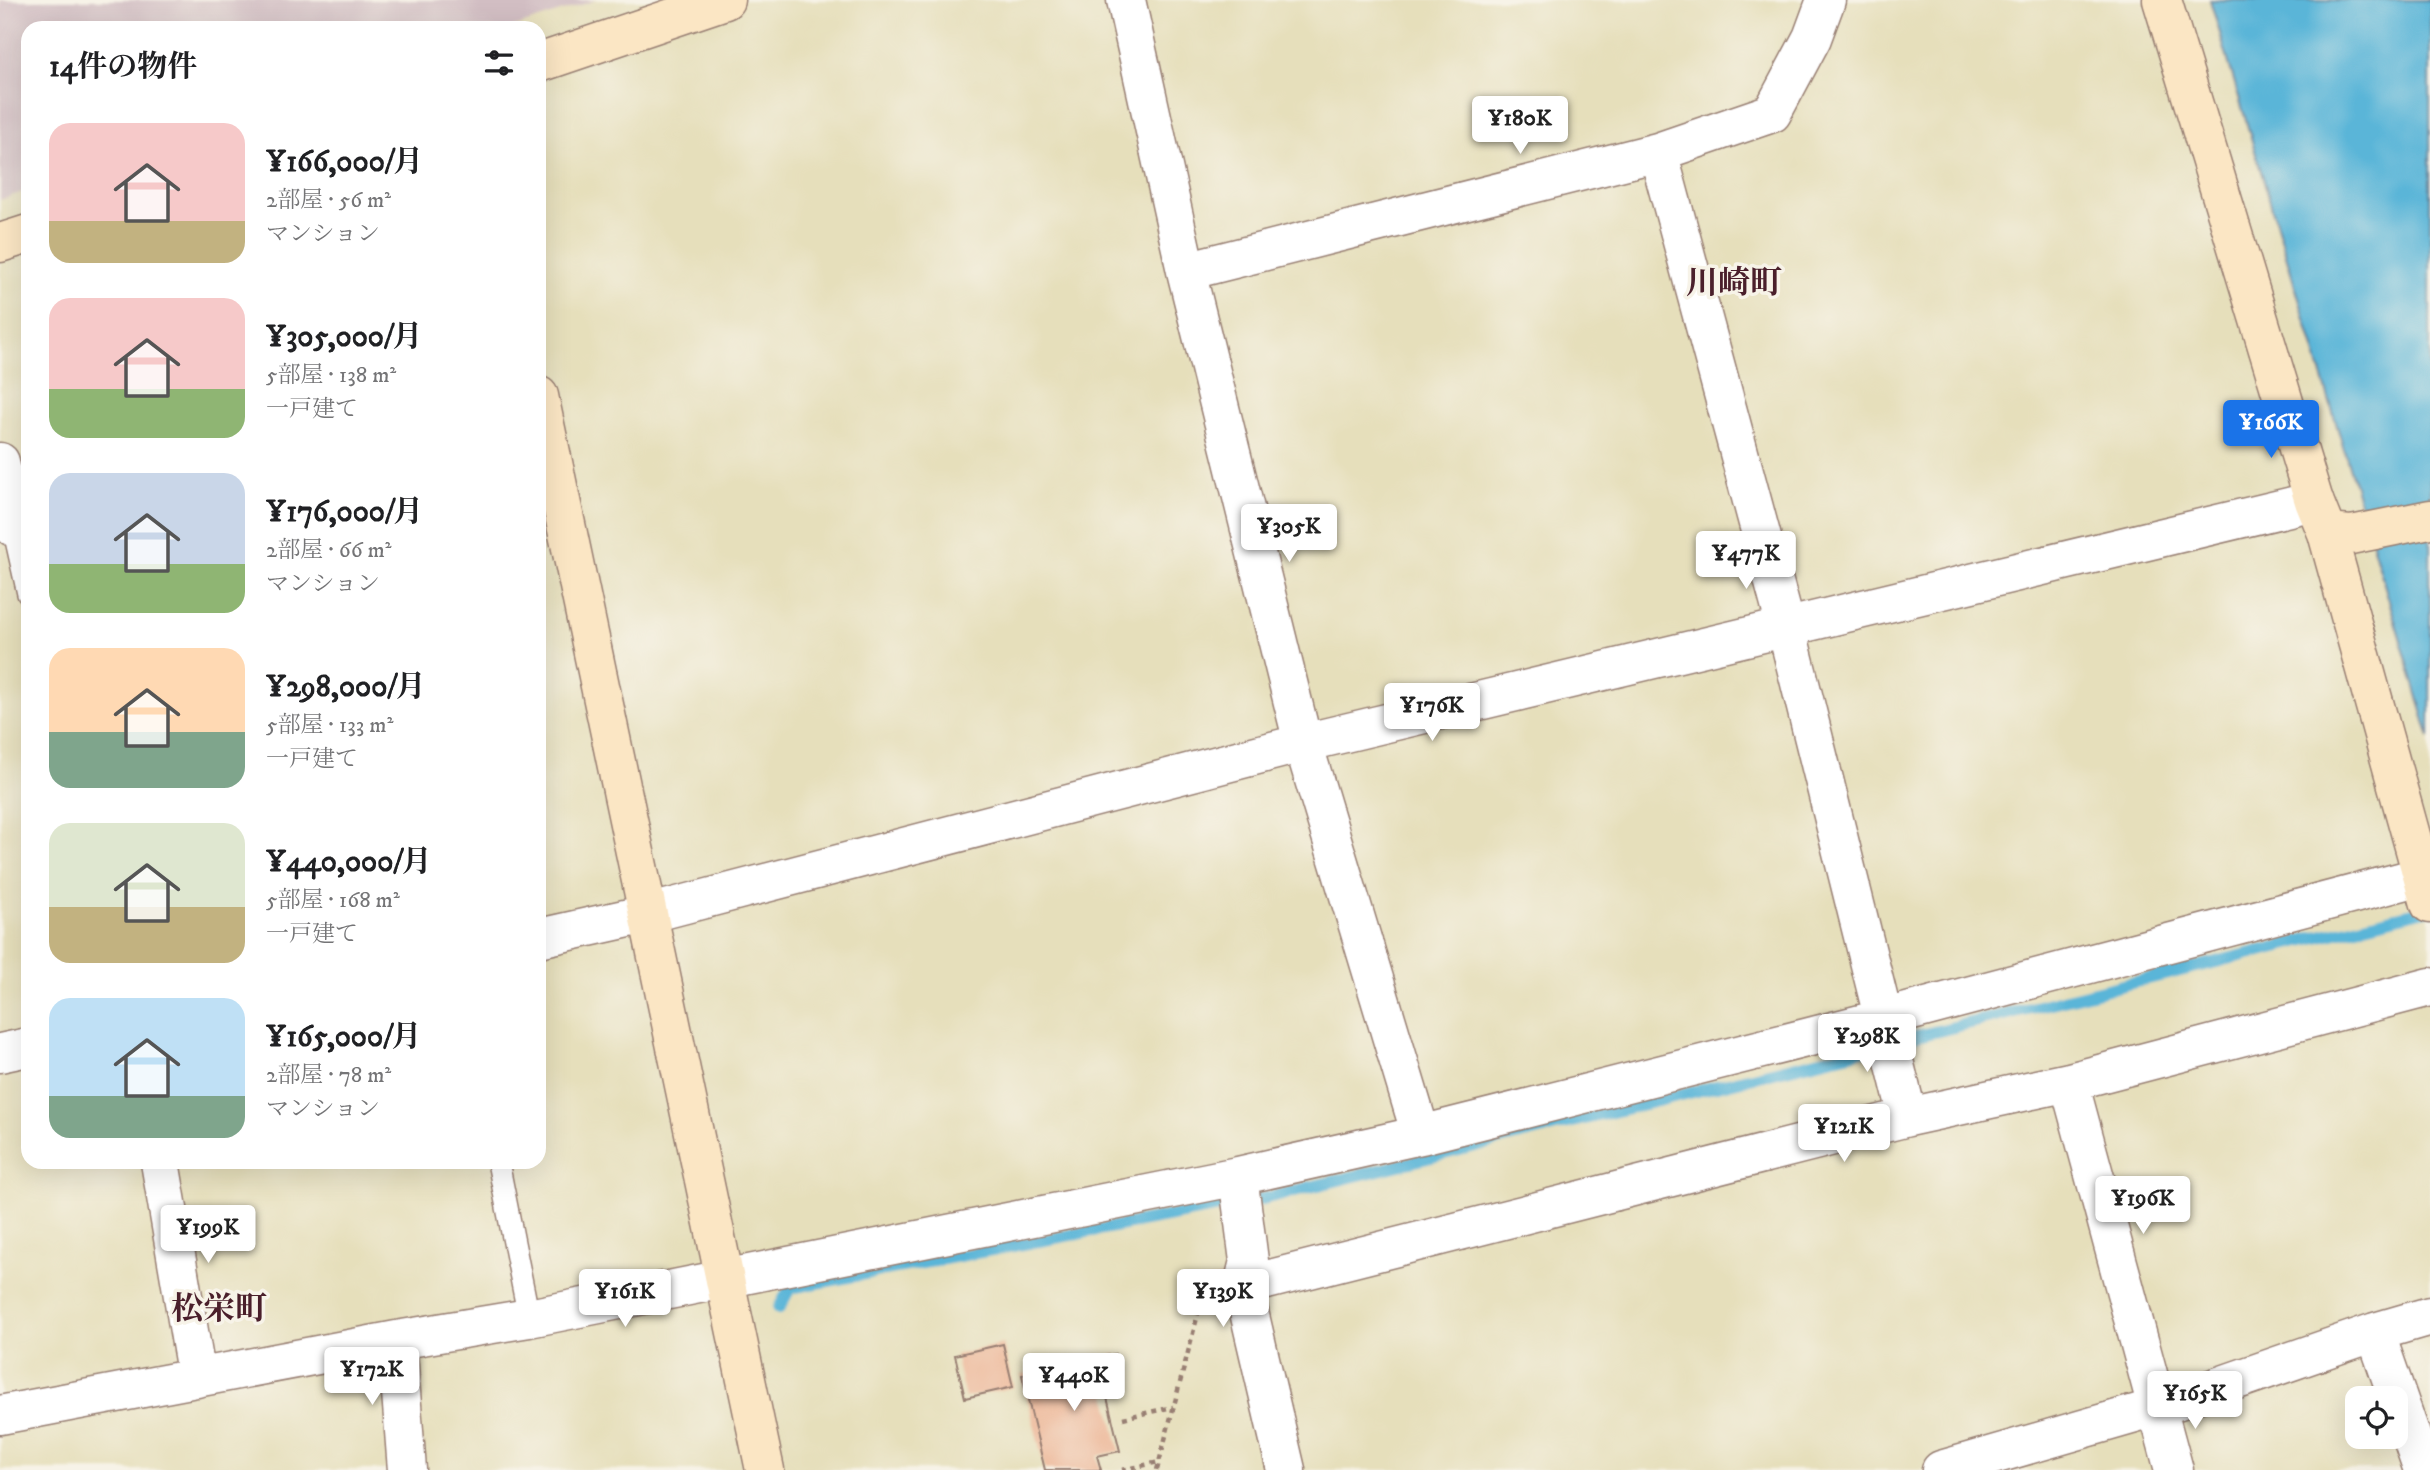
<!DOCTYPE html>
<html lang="ja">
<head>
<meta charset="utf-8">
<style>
	:root { --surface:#fff; --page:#f2f2f2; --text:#202124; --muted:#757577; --accent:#1a73e8 }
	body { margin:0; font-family:"IM FELL DW Pica","Noto Serif JP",serif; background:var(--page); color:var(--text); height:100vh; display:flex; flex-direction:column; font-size:26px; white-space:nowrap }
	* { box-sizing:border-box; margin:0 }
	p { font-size:23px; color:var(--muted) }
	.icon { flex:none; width:38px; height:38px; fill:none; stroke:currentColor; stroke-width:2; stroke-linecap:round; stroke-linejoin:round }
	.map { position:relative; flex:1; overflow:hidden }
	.details { position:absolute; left:21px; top:21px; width:525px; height:1148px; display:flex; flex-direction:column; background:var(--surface); border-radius:21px; box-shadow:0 7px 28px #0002 }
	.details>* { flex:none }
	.controls { position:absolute; left:2345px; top:1386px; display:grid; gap:14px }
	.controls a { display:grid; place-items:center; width:63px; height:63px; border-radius:14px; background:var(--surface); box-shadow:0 7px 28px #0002; font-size:35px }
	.price { position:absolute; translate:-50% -60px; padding:0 16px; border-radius:7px; background:#fff; color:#222; font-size:23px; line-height:46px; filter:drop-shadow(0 2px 4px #0008) }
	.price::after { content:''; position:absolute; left:50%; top:42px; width:21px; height:16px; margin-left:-10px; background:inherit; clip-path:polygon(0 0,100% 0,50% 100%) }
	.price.selected { background:var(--accent); color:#fff }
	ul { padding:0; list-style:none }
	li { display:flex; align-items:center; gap:21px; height:175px; padding:0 28px }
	li span { display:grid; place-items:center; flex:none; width:196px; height:140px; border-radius:21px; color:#555 }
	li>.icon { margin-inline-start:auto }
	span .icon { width:84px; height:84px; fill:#fffc; stroke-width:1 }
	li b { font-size:30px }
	h2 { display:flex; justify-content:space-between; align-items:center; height:84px; padding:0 28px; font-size:30px }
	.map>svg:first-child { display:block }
	.industrial { fill:#d2bec3 }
	.water { fill:#5ab5d8; stroke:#526a82; stroke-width:2 }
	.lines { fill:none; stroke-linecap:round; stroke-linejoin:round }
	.stream { stroke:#5ab5d8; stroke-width:12 }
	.building { fill:#ecb08f }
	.lane-casing { stroke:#987f73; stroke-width:24 }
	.street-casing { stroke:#987f73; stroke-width:41 }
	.secondary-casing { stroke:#987f73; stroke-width:41 }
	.path { stroke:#987f73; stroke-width:4.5; stroke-dasharray:5 5; stroke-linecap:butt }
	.lane { stroke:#fff; stroke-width:21 }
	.street { stroke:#fff; stroke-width:38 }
	.secondary { stroke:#fbe6c4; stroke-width:38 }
	.labels { text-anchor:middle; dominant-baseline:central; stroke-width:7; stroke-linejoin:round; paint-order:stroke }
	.quarter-label { font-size:32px; font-weight:bold; fill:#4a1f2b; stroke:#f7f3e8 }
</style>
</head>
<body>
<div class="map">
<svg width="2430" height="1470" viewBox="0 0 2430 1470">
	<rect width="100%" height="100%" fill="#f7f3e8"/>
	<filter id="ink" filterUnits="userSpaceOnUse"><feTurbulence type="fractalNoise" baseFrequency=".0143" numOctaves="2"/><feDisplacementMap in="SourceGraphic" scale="14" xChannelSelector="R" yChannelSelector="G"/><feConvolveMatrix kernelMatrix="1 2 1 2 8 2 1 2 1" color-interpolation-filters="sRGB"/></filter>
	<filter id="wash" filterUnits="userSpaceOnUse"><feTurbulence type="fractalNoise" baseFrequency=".00686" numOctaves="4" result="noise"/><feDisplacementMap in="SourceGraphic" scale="28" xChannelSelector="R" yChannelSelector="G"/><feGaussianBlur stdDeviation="1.57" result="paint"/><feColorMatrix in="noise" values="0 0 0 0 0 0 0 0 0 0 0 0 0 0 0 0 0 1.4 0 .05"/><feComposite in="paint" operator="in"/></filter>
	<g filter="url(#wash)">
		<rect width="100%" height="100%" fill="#e6dfbb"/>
		<!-- industrial -->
		<path class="industrial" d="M0 0H596L512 28H28V190L0 200Z"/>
		<!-- water -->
		<path class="water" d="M2210 0H2430V738Z"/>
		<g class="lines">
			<!-- stream -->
			<path class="stream" d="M779 1308 790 1288 1266 1198 2429 909"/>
		</g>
		<g id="blocks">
			<!-- building -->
			<path class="building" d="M1225 1276 1233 1309 1215 1313 1209 1280Z
				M1003 1344 1013 1387 965 1398 955 1355Z
				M1115 1354 1121 1381 1104 1385 1120 1451 1097 1456 1101 1470H1045L1022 1375Z"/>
		</g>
	</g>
	<g filter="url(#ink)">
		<use href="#blocks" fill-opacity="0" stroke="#987f73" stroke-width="2"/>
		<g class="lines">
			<defs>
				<path id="lane" d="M13 527 28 594
					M498 1162 529 1318"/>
				<path id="street" d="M1126 0 1186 271 1303 743 1421 1135
					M1658 152 1786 627 1908 1117
					M1186 271 1658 152 1772 113 1812 38 1826 0
					M0 462 13 527
					M539 938 647 914 1303 743 2314 501
					M0 1053 28 1047
					M2069 1082 2174 1470
					M160 1162 197 1378
					M1238 1176 1249 1261 1243 1286 1286 1470
					M1243 1286 1908 1117 2069 1082 2430 987
					M2375 1332 2430 1316
					M397 1340 407 1470
					M0 1415 397 1340 529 1318 1238 1176 1421 1135 1885 1018 2422 876
					M1941 1470 2159 1407 2375 1332 2423 1470"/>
				<path id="secondary" d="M2162 0 2314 501 2327 533 2430 904
					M539 63 725 0
					M0 243 28 234
					M539 396 765 1470
					M2327 533 2351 535 2430 519"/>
			</defs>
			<!-- lane casing -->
			<use href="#lane" class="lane-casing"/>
			<!-- street casing -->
			<use href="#street" class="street-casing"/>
			<!-- secondary casing -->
			<use href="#secondary" class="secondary-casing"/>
			<!-- path -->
			<path class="path" d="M1123 1418 1173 1407
				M1122 1470 1159 1462
				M1157 1470 1202 1299 1205 1297"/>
			<!-- lane -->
			<use href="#lane" class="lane"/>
			<!-- street -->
			<use href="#street" class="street"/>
			<!-- secondary -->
			<use href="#secondary" class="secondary"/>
		</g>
	</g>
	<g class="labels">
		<!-- quarter labels -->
		<g class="quarter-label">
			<text x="1734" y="284">川崎町</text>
			<text x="219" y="1310">松栄町</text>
		</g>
	</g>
</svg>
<div class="controls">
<a><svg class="icon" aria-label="locate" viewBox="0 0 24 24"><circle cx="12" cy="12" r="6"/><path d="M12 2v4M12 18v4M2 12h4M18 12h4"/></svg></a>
</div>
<b class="price" style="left:1520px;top:156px">¥180K</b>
<b class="price selected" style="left:2271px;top:460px">¥166K</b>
<b class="price" style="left:1289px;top:564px">¥305K</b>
<b class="price" style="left:1746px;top:591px">¥477K</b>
<b class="price" style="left:1432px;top:743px">¥176K</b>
<b class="price" style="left:1867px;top:1074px">¥298K</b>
<b class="price" style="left:1844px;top:1164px">¥121K</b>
<b class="price" style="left:2143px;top:1236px">¥196K</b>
<b class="price" style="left:208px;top:1265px">¥199K</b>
<b class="price" style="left:625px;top:1329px">¥161K</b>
<b class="price" style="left:1223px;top:1329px">¥139K</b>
<b class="price" style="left:372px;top:1407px">¥172K</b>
<b class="price" style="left:1074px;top:1413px">¥440K</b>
<b class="price" style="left:2195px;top:1431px">¥165K</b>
<section class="details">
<h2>14件の物件<svg class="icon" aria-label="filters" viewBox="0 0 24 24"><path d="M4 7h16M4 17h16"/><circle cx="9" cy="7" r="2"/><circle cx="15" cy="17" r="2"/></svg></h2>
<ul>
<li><span style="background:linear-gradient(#f6c9c9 70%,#c2b280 0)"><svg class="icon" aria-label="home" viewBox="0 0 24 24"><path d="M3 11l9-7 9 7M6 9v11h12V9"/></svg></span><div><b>¥166,000/月</b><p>2部屋 · 56 m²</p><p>マンション</p></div></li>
<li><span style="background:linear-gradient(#f6c9c9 65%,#8fb573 0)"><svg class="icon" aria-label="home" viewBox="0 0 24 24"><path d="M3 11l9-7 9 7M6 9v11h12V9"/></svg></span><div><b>¥305,000/月</b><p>5部屋 · 138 m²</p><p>一戸建て</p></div></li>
<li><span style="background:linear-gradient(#c9d6e8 65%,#8fb573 0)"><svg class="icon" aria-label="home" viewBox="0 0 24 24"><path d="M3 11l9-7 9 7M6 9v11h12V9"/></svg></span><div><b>¥176,000/月</b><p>2部屋 · 66 m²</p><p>マンション</p></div></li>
<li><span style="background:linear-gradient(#ffd9b3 60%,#7fa58c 0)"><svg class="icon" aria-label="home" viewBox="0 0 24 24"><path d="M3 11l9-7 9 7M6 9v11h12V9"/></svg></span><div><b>¥298,000/月</b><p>5部屋 · 133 m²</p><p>一戸建て</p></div></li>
<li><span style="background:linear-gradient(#dfe7d0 60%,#c2b280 0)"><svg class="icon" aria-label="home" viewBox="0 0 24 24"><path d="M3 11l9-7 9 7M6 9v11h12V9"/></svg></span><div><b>¥440,000/月</b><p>5部屋 · 168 m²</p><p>一戸建て</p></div></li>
<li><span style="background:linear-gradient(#bfe0f5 70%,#7fa58c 0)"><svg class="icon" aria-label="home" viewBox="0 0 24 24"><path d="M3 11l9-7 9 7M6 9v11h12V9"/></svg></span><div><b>¥165,000/月</b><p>2部屋 · 78 m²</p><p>マンション</p></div></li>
</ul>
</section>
</div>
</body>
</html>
